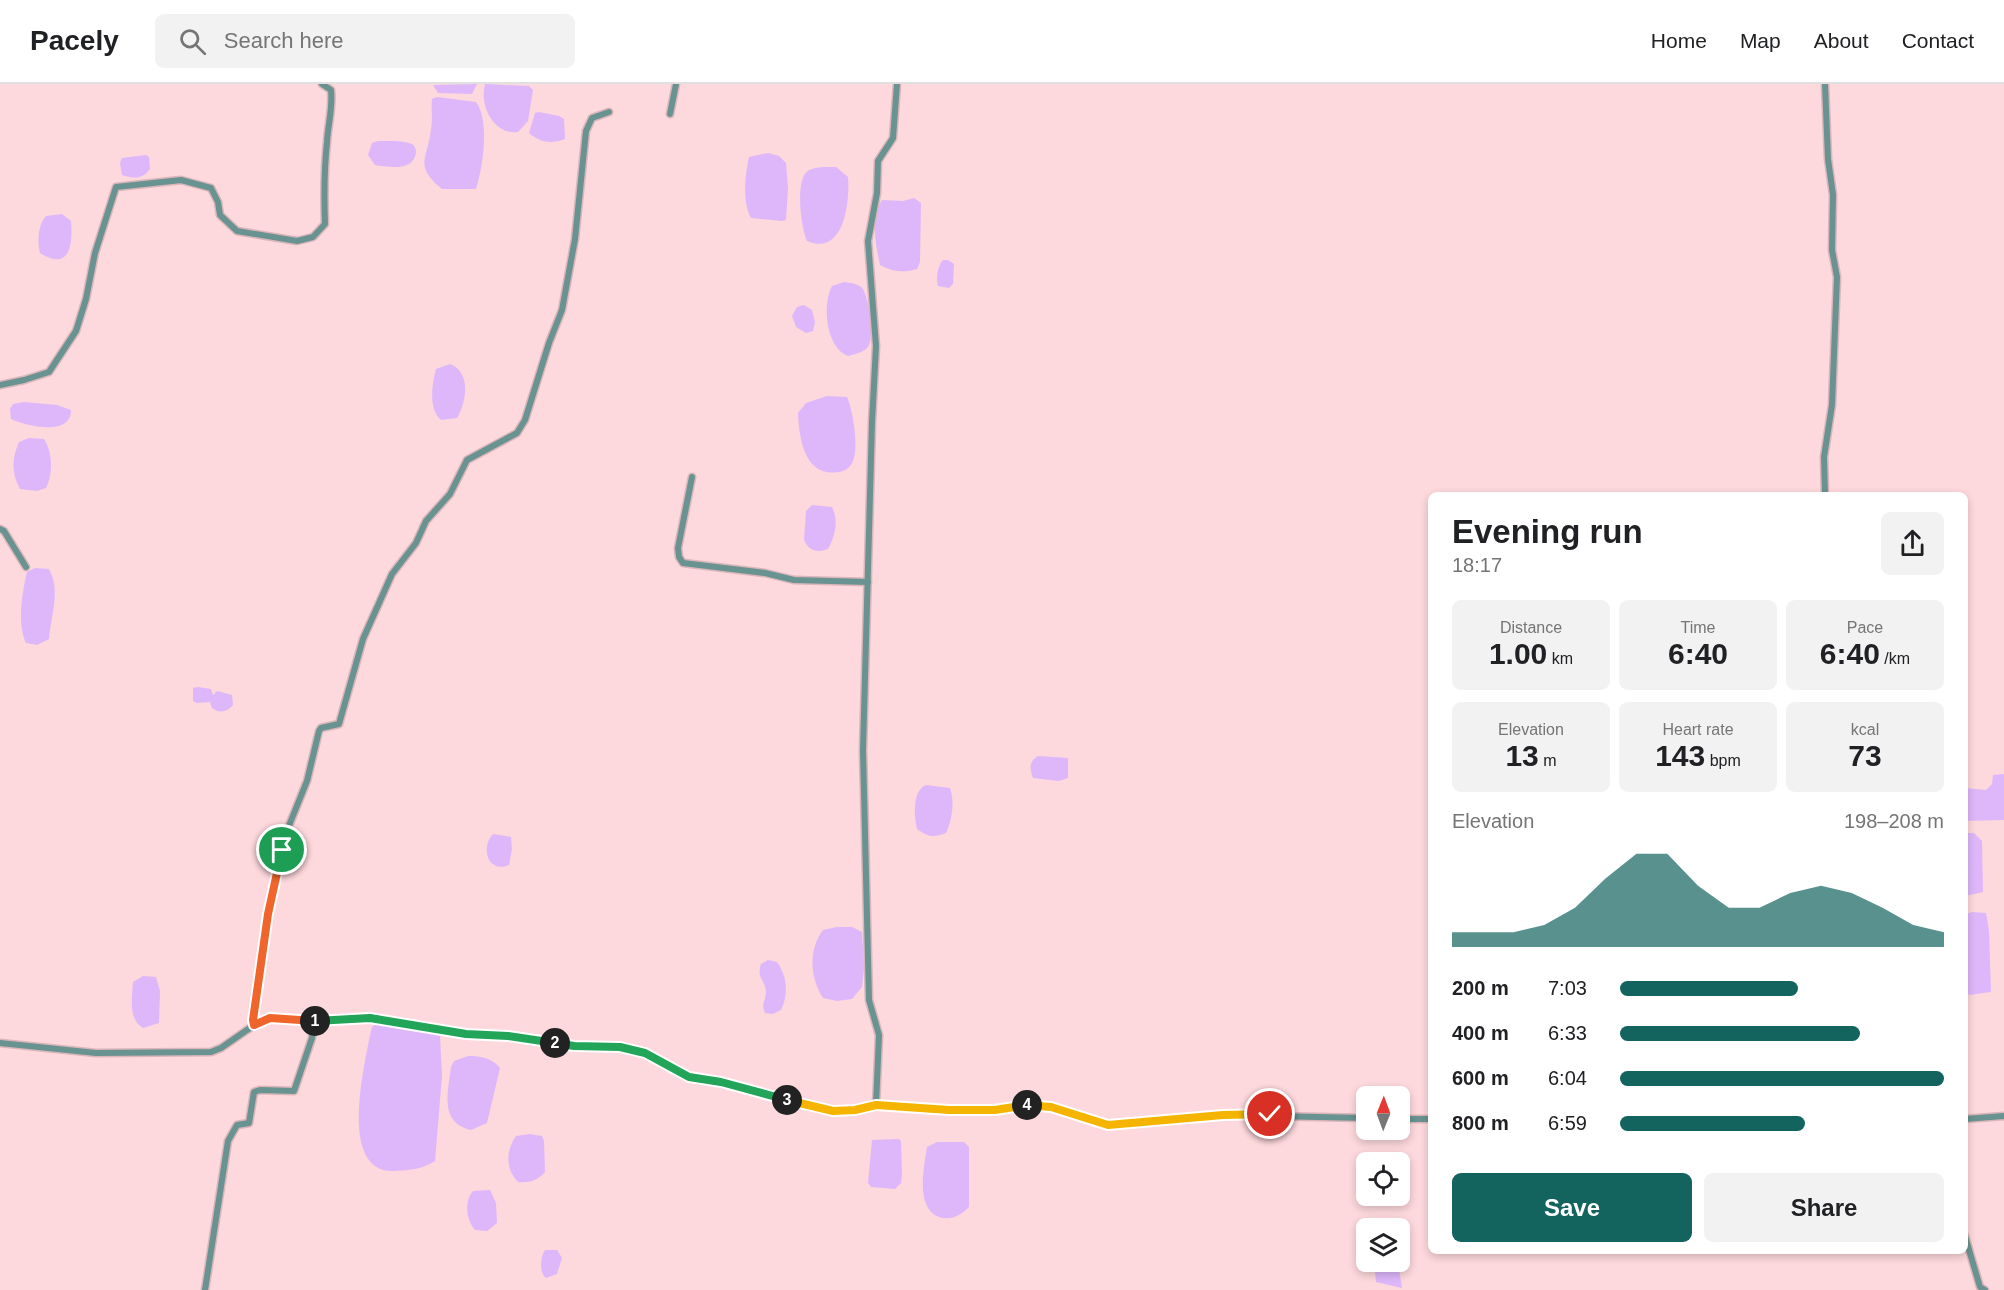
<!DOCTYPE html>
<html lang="en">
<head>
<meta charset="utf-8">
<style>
  :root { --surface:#fff; --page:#f2f2f2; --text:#202124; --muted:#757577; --line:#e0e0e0; --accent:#13635f }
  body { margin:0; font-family:Arial,sans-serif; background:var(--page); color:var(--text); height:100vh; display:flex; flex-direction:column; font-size:22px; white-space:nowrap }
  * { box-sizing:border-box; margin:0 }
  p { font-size:20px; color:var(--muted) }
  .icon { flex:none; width:33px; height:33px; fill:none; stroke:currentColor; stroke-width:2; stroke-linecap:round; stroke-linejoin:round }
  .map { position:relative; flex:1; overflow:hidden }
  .side { position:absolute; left:1428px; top:408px; width:540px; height:762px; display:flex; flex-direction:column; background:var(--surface); border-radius:9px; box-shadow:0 3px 9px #0003 }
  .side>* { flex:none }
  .needle { width:39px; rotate:1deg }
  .tools { position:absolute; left:1356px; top:1002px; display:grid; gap:12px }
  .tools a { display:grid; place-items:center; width:54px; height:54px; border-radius:9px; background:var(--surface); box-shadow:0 3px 9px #0003; font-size:30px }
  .pin { position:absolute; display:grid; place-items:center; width:51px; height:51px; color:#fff; margin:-26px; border:3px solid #fff; border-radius:50%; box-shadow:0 2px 6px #0007 }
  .km { position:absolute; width:30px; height:30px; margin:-15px; border-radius:50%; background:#222; color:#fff; font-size:16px; line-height:30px; text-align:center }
  .round { display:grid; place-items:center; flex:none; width:63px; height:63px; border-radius:9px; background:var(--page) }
  .head { display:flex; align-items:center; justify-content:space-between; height:102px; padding:0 24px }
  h1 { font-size:33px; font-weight:800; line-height:45px }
  .figures { display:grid; grid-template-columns:repeat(3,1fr); gap:9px; height:102px; padding:6px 24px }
  .figures div { display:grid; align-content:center; border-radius:9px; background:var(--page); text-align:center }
  .figures b { font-size:30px; font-weight:800 }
  .figures small { font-size:16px; font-weight:400 }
  .figures p { font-size:16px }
  .chart { height:168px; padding:12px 24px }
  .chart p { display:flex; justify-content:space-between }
  .chart svg { width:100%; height:108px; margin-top:6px; fill:var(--accent); opacity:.7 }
  .action { display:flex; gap:12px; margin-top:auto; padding:12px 24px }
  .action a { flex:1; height:69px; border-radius:9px; background:var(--accent); color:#fff; font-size:24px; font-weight:800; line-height:69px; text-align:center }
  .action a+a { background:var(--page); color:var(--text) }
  ul { padding:0 24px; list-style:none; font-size:20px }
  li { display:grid; grid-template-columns:96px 72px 1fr; align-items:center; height:45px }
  li i { height:15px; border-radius:8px; background:var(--accent) }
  header { display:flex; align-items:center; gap:36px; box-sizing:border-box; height:84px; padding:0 30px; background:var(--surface); border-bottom:2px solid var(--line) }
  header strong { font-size:28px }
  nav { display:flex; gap:33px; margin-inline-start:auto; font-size:21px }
  .search { width:420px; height:54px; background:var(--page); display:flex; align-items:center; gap:15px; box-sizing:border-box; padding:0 21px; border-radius:9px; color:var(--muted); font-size:22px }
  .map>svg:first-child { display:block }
</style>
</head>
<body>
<header>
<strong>Pacely</strong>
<div class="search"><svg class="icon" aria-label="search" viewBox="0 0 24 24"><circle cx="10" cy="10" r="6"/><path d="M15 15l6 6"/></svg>Search here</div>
<nav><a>Home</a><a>Map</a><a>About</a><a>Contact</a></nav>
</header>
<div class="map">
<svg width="2004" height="1206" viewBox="0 0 2004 1206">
  <rect width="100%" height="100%" fill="#fdd8dc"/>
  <g fill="#deb7fb">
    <path d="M 477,0 L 472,10 L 438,9 L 433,1 Z"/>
    <path d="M 485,0 L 529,2 L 533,6 L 528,37 L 518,48 C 494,51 479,22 485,0 Z"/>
    <path d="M 437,13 L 476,18 C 490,37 483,83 476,105 L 442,105 C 413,81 428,75 431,45 C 433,35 431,25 432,15 Z"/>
    <path d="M 539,28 L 559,32 L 564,35 L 565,55 C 551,60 541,59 529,49 L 535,29 Z"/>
    <path d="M 378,57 C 387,57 403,56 412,60 C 415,62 416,65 416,68 C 414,88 388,83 375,81 L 368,71 L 372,59 Z"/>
    <path d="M 768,69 L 779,72 L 786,79 L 788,104 L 786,136 L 782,137 L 751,134 C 742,118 745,91 749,73 Z"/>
    <path d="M 146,71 L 149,73 L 150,85 C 143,95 133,95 122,91 L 120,79 L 122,74 Z"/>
    <path d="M 823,83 L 836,83 L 848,93 C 850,118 844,173 807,157 C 801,143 796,103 805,90 C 809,84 816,84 823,83 Z"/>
    <path d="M 914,114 L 921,119 L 920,178 L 917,185 C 904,189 892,188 880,181 C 876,163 870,133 882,116 L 903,117 Z"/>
    <path d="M 62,130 L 71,137 C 73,160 70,188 40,169 C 37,157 38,141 46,132 Z"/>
    <path d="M 943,176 L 948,176 L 954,180 L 953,200 L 949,204 L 938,202 C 936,194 937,183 943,176 Z"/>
    <path d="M 844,198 C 850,199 857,199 862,204 C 869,212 874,252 869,261 C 866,268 855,270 848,272 C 826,264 822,221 832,202 Z"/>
    <path d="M 804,221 L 812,226 L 815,238 L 813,247 L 806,249 L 796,243 L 792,232 L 797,223 Z"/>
    <path d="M 450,280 C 471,288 467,317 457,334 L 441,336 C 428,325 432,300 436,285 Z"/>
    <path d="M 827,312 L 847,313 C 853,326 859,364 853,377 C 851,383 845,387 839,388 C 805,394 799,355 798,329 L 806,319 Z"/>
    <path d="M 24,318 L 57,321 L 71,326 C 71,353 26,342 11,335 L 10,325 L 13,320 Z"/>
    <path d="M 29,354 L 44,355 C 53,369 53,390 46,404 L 37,407 L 20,405 C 11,389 12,374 19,358 Z"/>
    <path d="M 812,421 L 832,423 C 839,437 835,452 828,465 C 817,469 809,467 804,456 L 806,427 Z"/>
    <path d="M 35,484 L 49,485 C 61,507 51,531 49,555 L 37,561 L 26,559 C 17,539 22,509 27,488 Z"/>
    <path d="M 198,603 L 211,605 L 213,611 L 217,607 L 232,611 L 233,621 C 227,628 220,630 212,624 L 210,618 L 197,619 L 193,617 L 193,604 Z"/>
    <path d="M 1038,672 L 1068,674 L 1068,694 L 1059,697 L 1033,694 C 1030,685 1028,678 1038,672 Z"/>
    <path d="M 2004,690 L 2004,736 L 1965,737 L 1965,704 L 1986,706 L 1992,700 L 1993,691 Z"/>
    <path d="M 926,701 L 950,704 C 955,718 952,736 946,749 C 933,754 928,753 917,745 C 914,732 912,707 926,701 Z"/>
    <path d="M 1965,749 L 1974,749 L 1982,757 L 1983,808 L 1965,812 Z"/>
    <path d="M 493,750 L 511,753 L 512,765 L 509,781 C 488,790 480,764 493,750 Z"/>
    <path d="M 1972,828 L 1986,829 L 1989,847 L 1991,908 L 1969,911 L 1965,904 L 1965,831 Z"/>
    <path d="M 837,843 L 852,843 L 862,848 L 864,883 L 862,903 L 852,915 L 837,917 L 823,914 C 810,894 808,866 823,846 Z"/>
    <path d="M 768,876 L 777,878 C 787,892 789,910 781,926 L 773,930 L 765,929 C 761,920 765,918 766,909 C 766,896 756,895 761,880 Z"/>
    <path d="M 143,892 L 156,893 L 160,907 L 159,939 L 143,944 C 128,935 132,914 133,898 Z"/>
    <path d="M 376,939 L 432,947 L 440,951 L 442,992 L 435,1077 C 423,1085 410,1086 395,1087 C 338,1090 364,984 370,951 L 372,943 Z"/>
    <path d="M 468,972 C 481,972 492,974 500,984 L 487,1039 L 471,1046 C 439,1039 448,1008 451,983 L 454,977 Z"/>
    <path d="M 530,1050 L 542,1052 L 544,1057 L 545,1088 C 537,1097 529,1099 518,1098 C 505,1085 506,1066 516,1052 Z"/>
    <path d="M 899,1055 L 901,1057 L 902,1091 L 901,1099 L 895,1105 L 871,1103 L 868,1099 L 872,1056 Z"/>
    <path d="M 937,1058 L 964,1058 L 969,1063 L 969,1123 C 961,1131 951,1137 939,1133 C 915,1124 924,1083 927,1063 Z"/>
    <path d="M 490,1106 L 496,1119 L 497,1139 L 487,1147 L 475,1146 C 466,1136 464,1117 473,1107 Z"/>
    <path d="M 545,1166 L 557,1166 L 562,1174 L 557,1190 L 546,1194 C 539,1189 540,1173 545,1166 Z"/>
    <path d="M 1374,1178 L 1398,1178 L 1402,1204 L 1376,1198 Z"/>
  </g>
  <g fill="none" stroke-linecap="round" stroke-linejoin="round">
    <g stroke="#dab6ba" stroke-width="9">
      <g id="street">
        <path d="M 1825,0 L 1828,75 L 1833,111 L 1832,166 L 1837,193 L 1832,321 L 1824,373 L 1825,411"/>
        <path d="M 670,30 L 676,0"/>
        <path d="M 0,301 L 24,296 L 49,288 L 76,247 L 86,215 L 95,169 L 116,103 L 181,96 L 211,104 L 218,118 L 220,131 L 237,147 L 297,157 L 313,153 L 325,140 C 324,112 324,86 327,58 C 328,40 333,24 331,6 L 322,0"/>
        <path d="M 692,393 L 678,464 L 679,473 L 683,479 L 765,489 L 794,496 L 868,498"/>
        <path d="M 0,445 L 4,447 L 26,483"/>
        <path d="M 254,941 L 253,924 L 268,830 L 282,766 L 286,749 L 307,697 L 319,647 L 321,644 L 339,640 L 363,555 L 392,490 L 416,459 L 426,437 L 450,410 L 467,376 L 517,349 L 525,336 L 549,259 L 562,226 L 575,155 L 586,47 L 592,34 L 609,28"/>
        <path d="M 0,959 L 96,969 L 211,968 L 221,964 L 260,937 L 270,934 L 314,937 L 370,934 L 466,950 L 508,952 L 574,962 L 620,963 L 645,969 L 689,993 L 747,1004 L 833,1027 L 855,1026 L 876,1021 L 949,1026 L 995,1026 L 1026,1020 L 1051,1023 L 1108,1041 L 1223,1031 L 1366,1034"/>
        <path d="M 876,1021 L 879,951 L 869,916 L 863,666 L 872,338 L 876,262 L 868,157 L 877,109 L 878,77 L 893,54 L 897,0"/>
        <path d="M 1400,1035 L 1431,1035"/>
        <path d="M 1965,1035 L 2004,1032"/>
        <path d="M 1965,1152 L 1980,1203 L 1985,1206"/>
        <path d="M 205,1206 L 228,1057 L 237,1041 L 249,1039 L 254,1008 L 260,1006 L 294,1007 L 312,954 L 314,937"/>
      </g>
    </g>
    <use href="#street" stroke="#699390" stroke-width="6"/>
  </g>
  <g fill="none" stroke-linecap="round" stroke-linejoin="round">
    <g stroke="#fff" stroke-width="12">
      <path id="split-1" d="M 282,766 L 268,830 L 253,936 L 254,941 L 270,934 L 315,937"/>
    </g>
    <g stroke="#fff" stroke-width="12">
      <path id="split-2" d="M 315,937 L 370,934 L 466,950 L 508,952 L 555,959"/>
    </g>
    <g stroke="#fff" stroke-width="12">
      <path id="split-3" d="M 555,959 L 574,962 L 620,963 L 645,969 L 689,993 L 721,998 L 787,1016"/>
    </g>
    <g stroke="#fff" stroke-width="12">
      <path id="split-4" d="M 787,1016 L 833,1027 L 855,1026 L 876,1021 L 949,1026 L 995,1026 L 1027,1021"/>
    </g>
    <g stroke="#fff" stroke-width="12">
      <path id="split-5" d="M 1027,1021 L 1051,1023 L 1108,1041 L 1223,1031 L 1270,1030"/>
    </g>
    <use href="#split-1" stroke="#f0652b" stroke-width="8"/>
    <use href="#split-2" stroke="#22a559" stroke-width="8"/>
    <use href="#split-3" stroke="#22a559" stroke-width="8"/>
    <use href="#split-4" stroke="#f5b400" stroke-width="8"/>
    <use href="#split-5" stroke="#f5b400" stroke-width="8"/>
  </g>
</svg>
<div class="tools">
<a><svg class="needle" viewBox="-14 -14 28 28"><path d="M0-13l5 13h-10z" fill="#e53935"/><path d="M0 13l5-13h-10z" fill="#757577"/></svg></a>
<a><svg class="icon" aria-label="locate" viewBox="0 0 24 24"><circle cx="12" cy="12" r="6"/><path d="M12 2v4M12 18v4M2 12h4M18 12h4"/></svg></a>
<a><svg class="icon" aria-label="layers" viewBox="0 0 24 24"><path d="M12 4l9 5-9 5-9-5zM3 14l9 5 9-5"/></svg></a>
</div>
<div class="pin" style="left:282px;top:766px;background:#1e9e55"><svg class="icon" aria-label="arrive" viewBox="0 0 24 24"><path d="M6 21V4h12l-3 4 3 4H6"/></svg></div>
<div class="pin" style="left:1270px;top:1030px;background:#d93025"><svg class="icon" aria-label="check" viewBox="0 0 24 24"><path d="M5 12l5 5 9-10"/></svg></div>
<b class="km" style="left:315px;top:937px">1</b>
<b class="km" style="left:555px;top:959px">2</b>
<b class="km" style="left:787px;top:1016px">3</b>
<b class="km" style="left:1027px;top:1021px">4</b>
<section class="side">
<div class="head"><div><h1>Evening run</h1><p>18:17</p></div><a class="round"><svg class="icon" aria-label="share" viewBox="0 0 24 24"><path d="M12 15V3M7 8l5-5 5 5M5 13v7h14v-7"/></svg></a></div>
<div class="figures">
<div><p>Distance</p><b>1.00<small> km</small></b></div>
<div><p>Time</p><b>6:40</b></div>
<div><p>Pace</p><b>6:40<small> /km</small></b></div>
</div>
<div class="figures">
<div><p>Elevation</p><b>13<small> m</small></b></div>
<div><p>Heart rate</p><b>143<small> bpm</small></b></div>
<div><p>kcal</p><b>73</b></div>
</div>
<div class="chart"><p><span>Elevation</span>198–208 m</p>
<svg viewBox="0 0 160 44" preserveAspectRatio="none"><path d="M0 44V38L10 38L20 38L30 35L40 28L50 16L60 6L70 6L80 19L90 28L100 28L110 22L120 19L130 22L140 28L150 35L160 38V44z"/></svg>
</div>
<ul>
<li><b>200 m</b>7:03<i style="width:55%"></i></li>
<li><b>400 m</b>6:33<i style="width:74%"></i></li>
<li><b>600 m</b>6:04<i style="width:100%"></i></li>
<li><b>800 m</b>6:59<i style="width:57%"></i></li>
</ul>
<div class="action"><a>Save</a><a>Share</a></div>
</section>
</div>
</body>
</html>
